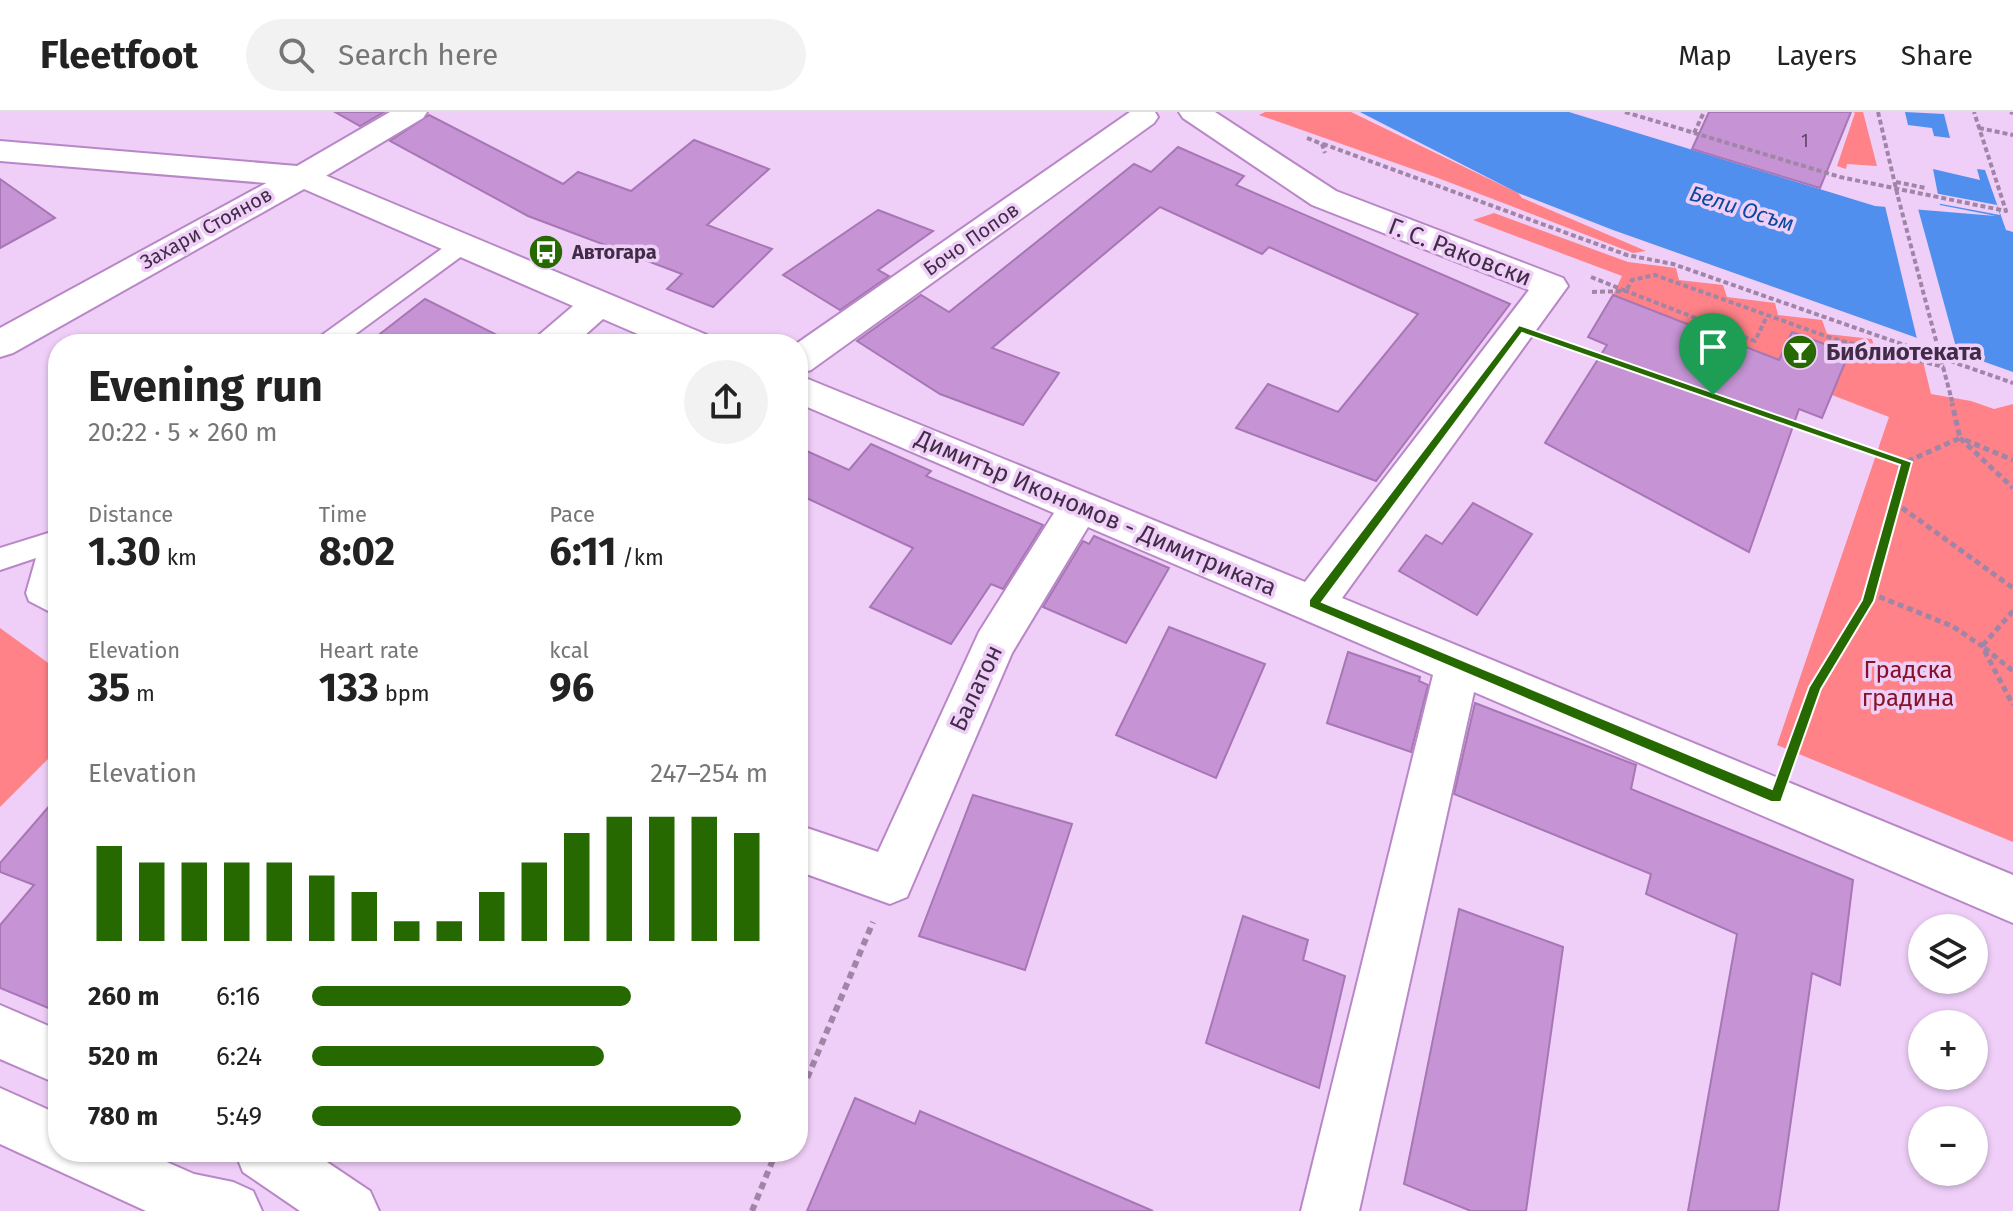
<!DOCTYPE html>
<html lang="en">
<head>
<meta charset="utf-8">
<style>
  :root { --surface:#fff; --page:#f2f2f2; --text:#222; --muted:#767676; --line:#e0e0e0; --accent:#256900 }
  body { margin:0; font-family:"Fira Sans",sans-serif; background:var(--page); color:var(--text); height:100vh; display:flex; flex-direction:column; font-size:30px; white-space:nowrap }
  * { box-sizing:border-box; margin:0 }
  p { font-size:26px; color:var(--muted) }
  .icon { flex:none; width:44px; height:44px; fill:none; stroke:currentColor; stroke-width:2; stroke-linecap:round; stroke-linejoin:round }
  .map { position:relative; flex:1; overflow:hidden }
  .side { position:absolute; left:48px; top:222px; width:760px; height:828px; display:flex; flex-direction:column; background:var(--surface); border-radius:32px; box-shadow:0 2px 6px #0004 }
  .side>* { flex:none }
  .buttons { position:absolute; left:1908px; top:802px; display:grid; gap:16px }
  .buttons a { display:grid; place-items:center; width:80px; height:80px; border-radius:50%; background:var(--surface); box-shadow:0 2px 6px #0004; font-size:40px }
  .pin { position:absolute; display:grid; place-items:center; width:68px; height:68px; color:#fff; margin:-82px -34px; border-radius:50% 50% 50% 0; rotate:-45deg; box-shadow:0 0 8px #0007 }
  .pin .icon { rotate:45deg }
  .round { display:grid; place-items:center; flex:none; width:84px; height:84px; border-radius:42px; background:var(--page) }
  .overview { display:flex; align-items:center; justify-content:space-between; height:136px; padding:0 40px }
  h1 { font-size:44px; font-weight:700; line-height:60px }
  .figures { display:grid; grid-template-columns:repeat(3,1fr); gap:12px; height:136px; padding:8px 40px }
  .figures div { display:grid; align-content:center }
  .figures b { font-size:40px; font-weight:700 }
  .figures small { font-size:22px; font-weight:400 }
  .figures p { font-size:22px }
  .chart { height:224px; padding:16px 40px }
  .chart p { display:flex; justify-content:space-between }
  .chart svg { width:100%; height:144px; margin-top:8px; stroke:var(--accent); stroke-width:6 }
  ul { padding:0 40px; list-style:none; font-size:26px }
  li { display:grid; grid-template-columns:128px 96px 1fr; align-items:center; height:60px }
  li i { height:20px; border-radius:10px; background:var(--accent) }
  header { display:flex; align-items:center; gap:48px; box-sizing:border-box; height:112px; padding:0 40px; background:var(--surface); border-bottom:2px solid var(--line) }
  header strong { font-size:38px }
  nav { display:flex; gap:44px; margin-inline-start:auto; font-size:28px }
  .search { width:560px; height:72px; background:var(--page); display:flex; align-items:center; gap:20px; box-sizing:border-box; padding:0 28px; border-radius:44px; color:var(--muted); font-size:30px }
  .map>svg:first-child { display:block }
</style>
</head>
<body>
<header>
<strong>Fleetfoot</strong>
<div class="search"><svg class="icon" aria-label="search" viewBox="0 0 24 24"><circle cx="10" cy="10" r="6"/><path d="M15 15l6 6"/></svg>Search here</div>
<nav><a>Map</a><a>Layers</a><a>Share</a></nav>
</header>
<div class="map">
<svg width="2013" height="1099" viewBox="0 0 2013 1099">
  <rect width="100%" height="100%" fill="#efcff8"/>
  <g fill="#fe8287">
    <path d="M 1265,0 L 1351,0 L 1518,81 L 1522,86 L 1646,139 L 1633,141 L 1438,66 L 1259,3 Z"/>
    <path d="M 1853,0 L 1863,0 L 1877,54 L 1847,52 L 1846,57 L 1837,54 L 1855,1 Z"/>
    <path d="M 1494,101 L 1628,150 L 1676,156 L 1679,168 L 1723,173 L 1727,185 L 1775,191 L 1778,203 L 1822,208 L 1827,222 L 1872,227 L 1875,238 L 1922,245 L 1931,282 L 1971,289 L 1994,297 L 2013,292 L 2013,730 L 1777,633 L 1889,305 L 1832,283 L 1849,241 L 1792,220 L 1779,248 L 1613,183 L 1622,164 L 1473,108 Z"/>
    <path d="M 0,516 L 58,558 L 58,637 L 0,695 Z"/>
  </g>
  <g fill="#508fee">
    <path d="M 1360,0 L 1569,0 L 1875,94 L 1996,104 L 1940,93 L 1933,57 L 1980,68 L 1977,57 L 1985,58 L 2006,118 L 2013,120 L 2013,260 L 1613,118 L 1518,81 Z"/>
    <path d="M 1905,0 L 1944,2 L 1950,26 L 1934,24 L 1932,16 L 1908,13 Z"/>
  </g>
  <g fill="#efcff8">
    <path d="M 1934,81 L 1997,93 L 2000,103 L 1936,91 Z"/>
    <path d="M 1884,90 L 1917,93 L 1959,246 L 1918,231 Z"/>
  </g>
  <g fill="#c694d5" stroke="#a776b5" stroke-width="2">
    <path d="M 335,0 L 384,0 L 360,14 Z"/>
    <path d="M 1709,0 L 1851,0 L 1820,76 L 1692,37 Z"/>
    <path d="M 429,3 L 563,72 L 578,60 L 631,79 L 694,28 L 769,57 L 707,113 L 772,137 L 713,195 L 667,177 L 682,162 L 528,104 L 390,29 Z"/>
    <path d="M 1178,35 L 1244,64 L 1236,73 L 1510,192 L 1376,369 L 1236,316 L 1268,272 L 1338,300 L 1418,202 L 1269,135 L 1262,142 L 1160,95 L 992,236 L 1059,261 L 1023,313 L 940,282 L 857,229 L 921,183 L 949,200 L 1134,52 L 1151,60 Z"/>
    <path d="M 0,67 L 55,106 L 0,136 Z"/>
    <path d="M 878,98 L 933,119 L 878,158 L 889,164 L 840,198 L 783,163 Z"/>
    <path d="M 1613,183 L 1779,248 L 1792,220 L 1849,241 L 1822,306 L 1799,297 L 1749,440 L 1545,331 L 1607,233 L 1588,225 Z"/>
    <path d="M 425,187 L 515,232 L 367,232 Z"/>
    <path d="M 871,332 L 931,359 L 926,364 L 1043,413 L 1003,477 L 991,472 L 951,532 L 870,495 L 913,436 L 798,382 L 798,335 L 849,358 Z"/>
    <path d="M 1473,391 L 1532,422 L 1477,503 L 1399,459 L 1426,423 L 1442,432 Z"/>
    <path d="M 1094,424 L 1169,456 L 1126,531 L 1043,495 L 1083,429 L 1089,432 Z"/>
    <path d="M 1169,515 L 1265,552 L 1216,666 L 1116,623 Z"/>
    <path d="M 1348,540 L 1420,565 L 1419,569 L 1428,573 L 1411,640 L 1327,611 Z"/>
    <path d="M 1475,591 L 1636,653 L 1631,677 L 1853,768 L 1840,873 L 1812,861 L 1778,1099 L 1688,1099 L 1737,822 L 1646,782 L 1651,762 L 1454,682 Z"/>
    <path d="M 973,683 L 1072,712 L 1025,858 L 919,824 Z"/>
    <path d="M 58,684 L 58,900 L 0,876 L 0,813 L 34,773 L 0,760 L 0,751 Z"/>
    <path d="M 1459,797 L 1563,835 L 1526,1099 L 1471,1099 L 1404,1072 Z"/>
    <path d="M 1243,804 L 1308,828 L 1303,848 L 1345,864 L 1319,976 L 1206,931 Z"/>
    <path d="M 855,986 L 915,1012 L 920,999 L 1153,1099 L 807,1099 Z"/>
  </g>
  <g fill="none" stroke-linecap="round" stroke-linejoin="round">
    <g stroke="#b987c7" stroke-width="4">
      <g id="lane">
        <path d="M 462,126 L 470,128 L 473,133 L 470,138 L 342,232 L 314,232 L 318,226 L 454,128 Z"/>
        <path d="M 58,418 L 58,461 L 54,476 L 58,479 L 58,504 L 29,489 L 26,481 L 36,446 L 0,458 L 0,436 Z"/>
      </g>
    </g>
    <g stroke="#b987c7" stroke-width="4">
      <g id="street">
        <path d="M 1130,0 L 1155,0 L 1158,5 L 1154,11 L 811,258 L 798,262 L 796,232 Z"/>
        <path d="M 1179,0 L 1215,0 L 1336,79 L 1563,166 L 1568,174 L 1342,486 L 2013,763 L 2013,811 L 1474,580 L 1359,1099 L 1301,1099 L 1433,563 L 1088,415 L 1012,541 L 907,785 L 890,792 L 798,759 L 798,713 L 878,740 L 979,520 L 1054,401 L 798,291 L 798,263 L 1305,470 L 1529,178 L 1312,93 L 1183,6 Z"/>
        <path d="M 303,54 L 707,223 L 712,232 L 661,232 L 603,207 L 575,232 L 534,232 L 539,223 L 573,194 L 304,77 L 13,241 L 0,245 L 0,216 L 292,57 Z"/>
      </g>
    </g>
    <g stroke="#b987c7" stroke-width="4">
      <g id="secondary">
        <path d="M 390,0 L 427,0 L 423,6 L 314,71 L 303,74 L 0,49 L 0,29 L 297,54 Z"/>
        <path d="M 0,893 L 58,918 L 58,972 L 0,947 Z"/>
        <path d="M 0,976 L 58,1002 L 58,1040 L 144,1040 L 194,1062 L 233,1070 L 253,1079 L 262,1099 L 146,1099 L 0,1032 Z"/>
        <path d="M 235,1040 L 312,1040 L 370,1079 L 379,1099 L 300,1099 L 243,1060 Z"/>
      </g>
    </g>
    <g stroke="#a085a7" stroke-width="4" stroke-dasharray="5 3" stroke-linecap="butt">
      <path d="M 1625,0 L 1840,65 L 2006,99 L 1974,0"/>
      <path d="M 1878,0 L 1898,85"/>
      <path d="M 2010,0 L 2013,1"/>
      <path d="M 1979,16 L 2013,23"/>
      <path d="M 1694,21 L 1704,0"/>
      <path d="M 1307,26 L 1322,32 L 1325,41"/>
      <path d="M 1323,32 L 1627,143 L 1673,152 L 2013,271"/>
      <path d="M 1896,70 L 1926,76"/>
      <path d="M 1591,165 L 1626,179 L 1632,168 L 1655,163 L 1834,227 L 1944,255"/>
      <path d="M 1592,180 L 1626,179 L 1755,229 L 1767,204"/>
      <path d="M 1558,230 L 1741,293"/>
      <path d="M 1951,285 L 1953,293"/>
    </g>
    <g stroke="#a085a7" stroke-width="5" stroke-dasharray="6 4" stroke-linecap="butt">
      <path d="M 1735,291 L 1906,350"/>
      <path d="M 1960,326 L 2013,376"/>
      <path d="M 1965,328 L 2013,348"/>
      <path d="M 1894,390 L 2013,476"/>
      <path d="M 1870,481 L 1952,514 L 1982,534 L 2013,593"/>
      <path d="M 2013,499 L 1982,534 L 2013,559"/>
      <path d="M 1791,644 L 1815,575 L 1868,489 L 1906,350 L 1960,326 L 1952,291"/>
    </g>
    <g stroke="#a085a7" stroke-width="6" stroke-dasharray="7 5" stroke-linecap="butt">
      <path d="M 798,988 L 873,810"/>
      <path d="M 752,1099 L 776,1040"/>
    </g>
    <use href="#lane" fill="#fff" fill-rule="evenodd"/>
    <use href="#street" fill="#fff" fill-rule="evenodd"/>
    <use href="#secondary" fill="#fff" fill-rule="evenodd"/>
    <path stroke="#a085a7" stroke-width="4" stroke-dasharray="5 3" stroke-linecap="butt" d="M 1898,85 L 1951,285"/>
  </g>
  <path fill="#256900" stroke="#fff" stroke-width="2" fill-rule="evenodd" d="M 1519,213 L 1912,350 L 1874,489 L 1821,577 L 1781,690 L 1771,690 L 1309,495 L 1309,488 ZM 1522,221 L 1900,353 L 1862,488 L 1809,575 L 1772,677 L 1322,490 Z"/>
  <defs>
    <g id="bus-disc" transform="scale(1.8)"><circle r="9.5" fill="#256900" stroke="#efcff8"/><path d="M-5-6H5V4H4V6H2V4H-2V6H-4V4H-5ZM-3.5-4V0h7V-4ZM-3.5 1.2v1.5H-2V1.2ZM2 1.2v1.5H3.5V1.2Z" fill="#fff"/></g>
    <g id="bar-disc" transform="scale(1.8)"><circle r="9.5" fill="#256900" stroke="#efcff8"/><path d="M-6-5H6L.8 .8V4.5H3.5V6h-7V4.5H-.8V.8Z" fill="#fff"/></g>
  </defs>
  <g fill-rule="evenodd">
    <use href="#bus-disc" x="546" y="140"/>
    <use href="#bar-disc" x="1800" y="240"/>
  </g>
  <g text-anchor="middle" stroke-width="7" stroke-linejoin="round" paint-order="stroke">
    <g font-size="18" fill="#62466a">
      <text x="1805" y="35">1</text>
    </g>
    <g font-size="20" fill="#412c47" stroke="#efcff8">
      <text transform="translate(206 116) rotate(-29)" y="7">Захари Стоянов</text>
      <text transform="translate(971 127) rotate(-35)" y="7">Бочо Попов</text>
    </g>
    <g font-size="20" font-weight="bold" fill="#412c47" stroke="#efcff8" text-anchor="start">
      <text x="572" y="147">Автогара</text>
    </g>
    <g font-size="22" font-style="italic" fill="#0c499d" stroke="#efcff8">
      <text transform="translate(1742 96) rotate(17)" y="8">Бели Осъм</text>
    </g>
    <g font-size="24" fill="#412c47" stroke="#efcff8">
      <text transform="translate(1460 140) rotate(21)" y="8">Г. С. Раковски</text>
      <text transform="translate(1096 401) rotate(23)" y="8">Димитър Икономов - Димитриката</text>
      <text transform="translate(976 576) rotate(-65)" y="8">Балатон</text>
    </g>
    <g font-size="24" font-weight="bold" fill="#412c47" stroke="#efcff8" text-anchor="start">
      <text x="1826" y="248">Библиотеката</text>
    </g>
    <g font-size="24" fill="#871127" stroke="#efcff8">
      <text x="1908" y="566">Градска<tspan x="1908" dy="28">градина</tspan></text>
    </g>
  </g>
</svg>
<div class="buttons">
<a><svg class="icon" aria-label="layers" viewBox="0 0 24 24"><path d="M12 4l9 5-9 5-9-5zM3 14l9 5 9-5"/></svg></a>
<a>+</a>
<a>−</a>
</div>
<div class="pin" style="left:1713px;top:283px;background:#1e9e55"><svg class="icon" aria-label="arrive" viewBox="0 0 24 24"><path d="M6 21V4h12l-3 4 3 4H6"/></svg></div>
<section class="side">
<div class="overview"><div><h1>Evening run</h1><p>20:22 · 5 × 260 m</p></div><a class="round"><svg class="icon" aria-label="share" viewBox="0 0 24 24"><path d="M12 15V3M7 8l5-5 5 5M5 13v7h14v-7"/></svg></a></div>
<div class="figures">
<div><p>Distance</p><b>1.30<small> km</small></b></div>
<div><p>Time</p><b>8:02</b></div>
<div><p>Pace</p><b>6:11<small> /km</small></b></div>
</div>
<div class="figures">
<div><p>Elevation</p><b>35<small> m</small></b></div>
<div><p>Heart rate</p><b>133<small> bpm</small></b></div>
<div><p>kcal</p><b>96</b></div>
</div>
<div class="chart"><p><span>Elevation</span>247–254 m</p>
<svg viewBox="0 0 160 44" preserveAspectRatio="none"><path d="M5 44V15M15 44V20M25 44V20M35 44V20M45 44V20M55 44V24M65 44V29M75 44V38M85 44V38M95 44V29M105 44V20M115 44V11M125 44V6M135 44V6M145 44V6M155 44V11"/></svg>
</div>
<ul>
<li><b>260 m</b>6:16<i style="width:70%"></i></li>
<li><b>520 m</b>6:24<i style="width:64%"></i></li>
<li><b>780 m</b>5:49<i style="width:94%"></i></li>
</ul>
</section>
</div>
</body>
</html>
